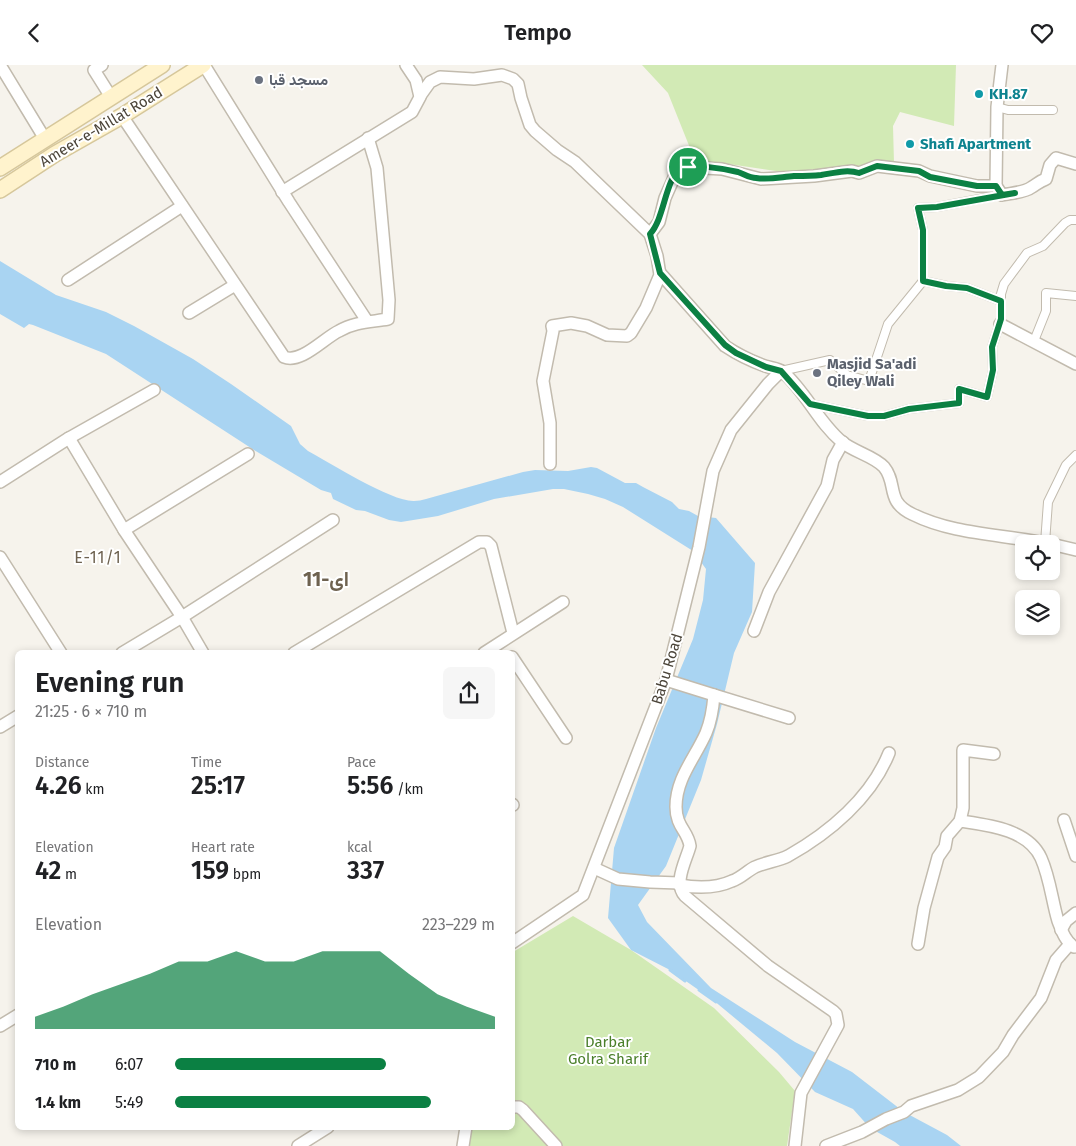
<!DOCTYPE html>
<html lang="en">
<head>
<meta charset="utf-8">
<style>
  :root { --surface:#fff; --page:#f6f6f6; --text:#202124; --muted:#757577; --accent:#0b8043 }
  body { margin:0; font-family:"Fira Sans",Vazirmatn,sans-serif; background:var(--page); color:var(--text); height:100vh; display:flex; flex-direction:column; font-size:19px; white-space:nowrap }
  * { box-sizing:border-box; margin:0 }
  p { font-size:16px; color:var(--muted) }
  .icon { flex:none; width:28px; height:28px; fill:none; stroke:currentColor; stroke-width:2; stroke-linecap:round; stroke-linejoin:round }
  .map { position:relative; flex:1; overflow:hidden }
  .side { position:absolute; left:15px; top:585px; width:500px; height:480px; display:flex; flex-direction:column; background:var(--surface); border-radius:8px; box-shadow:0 2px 8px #0003 }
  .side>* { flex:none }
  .controls { position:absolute; left:1015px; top:470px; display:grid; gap:10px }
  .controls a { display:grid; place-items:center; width:45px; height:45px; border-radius:8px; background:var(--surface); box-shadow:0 2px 8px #0003; font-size:25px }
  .pin { position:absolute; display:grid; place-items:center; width:42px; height:42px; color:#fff; margin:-21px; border:2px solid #fff; border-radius:50%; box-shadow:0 1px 5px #0007 }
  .round { display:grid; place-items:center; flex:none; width:52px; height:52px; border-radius:8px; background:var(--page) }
  .overview { display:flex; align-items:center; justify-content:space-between; height:85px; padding:0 20px }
  h1 { font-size:28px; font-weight:600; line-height:38px }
  .metrics { display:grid; grid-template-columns:repeat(3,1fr); gap:8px; height:85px; padding:5px 20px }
  .metrics div { display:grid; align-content:center }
  .metrics b { font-size:25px; font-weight:600 }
  .metrics small { font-size:14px; font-weight:400 }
  .metrics p { font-size:14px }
  .chart { height:140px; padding:10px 20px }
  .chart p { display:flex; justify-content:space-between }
  .chart svg { width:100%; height:90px; margin-top:5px; fill:var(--accent); opacity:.7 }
  ul { padding:0 20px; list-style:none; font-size:16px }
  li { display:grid; grid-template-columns:80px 60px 1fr; align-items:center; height:38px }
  li i { height:12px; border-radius:6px; background:var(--accent) }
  header { display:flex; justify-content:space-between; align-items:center; height:65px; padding:0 20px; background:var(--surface); font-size:22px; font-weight:600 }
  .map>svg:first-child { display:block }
</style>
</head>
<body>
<header><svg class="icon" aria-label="back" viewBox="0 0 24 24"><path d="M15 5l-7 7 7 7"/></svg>Tempo<svg class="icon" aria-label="heart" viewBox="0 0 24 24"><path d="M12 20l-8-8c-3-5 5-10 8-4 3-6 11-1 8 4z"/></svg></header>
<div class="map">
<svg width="1076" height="1081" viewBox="0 0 1076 1081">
  <rect width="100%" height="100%" fill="#f6f3ec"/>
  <g fill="#d2eab5">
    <path d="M 642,0 L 956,0 L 954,61 L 900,47 L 893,61 L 894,98 L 783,107 L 722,98 L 696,98 L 668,28 Z"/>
    <path d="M 573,851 L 631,885 L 714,943 L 779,1007 L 795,1026 L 787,1081 L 466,1081 L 471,1063 L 512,1062 L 513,887 Z"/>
  </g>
  <path fill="#a9d4f2" d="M 0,196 L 56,230 L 106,247 L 134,261 L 193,294 L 231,319 L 291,361 L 300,379 L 308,386 C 330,398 392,437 414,436 C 418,436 422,435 426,434 L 523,407 L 535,405 L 568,406 L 591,402 L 597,403 L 625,418 L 636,418 L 643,422 L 672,437 L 679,444 L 689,446 L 698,451 L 716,453 L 755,498 L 752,547 L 734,588 L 717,659 L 701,715 L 666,801 L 638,840 L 647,857 L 711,923 L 795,977 L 852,1007 L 904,1047 L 947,1070 L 961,1081 L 900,1081 L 895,1077 L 870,1063 L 853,1044 L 815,1027 L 777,988 L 713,935 L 670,905 L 631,885 L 608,853 L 614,783 L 656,663 L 693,574 L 703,535 L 706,504 L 693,486 L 623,442 L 605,434 L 588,429 L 564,424 L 553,424 L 494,434 L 438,451 L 401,457 L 389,455 L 365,446 L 356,445 L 333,434 L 331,428 L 321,425 L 254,385 L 106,289 L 33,260 L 29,259 L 24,263 L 0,249 Z"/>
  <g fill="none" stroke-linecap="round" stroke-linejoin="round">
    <g stroke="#a9d4f2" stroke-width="3">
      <path d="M 670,905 L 685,916"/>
      <path d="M 699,925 L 716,937"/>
    </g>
    <g stroke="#c2bbae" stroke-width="10">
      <g id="pedestrian">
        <path d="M 997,42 L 1008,45 L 1053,45"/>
        <path d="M 923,216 L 947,221 L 967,223 L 1001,236"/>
        <path d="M 1034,276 L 1046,246 L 1046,228 L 1076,231"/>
        <path d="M 781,306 L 830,295 L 847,310 L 869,316 L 888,259 L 923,216 L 923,165 L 918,143 L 937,142 L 1006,129"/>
        <path d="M 810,339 L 868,351 L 884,351 L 909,344 L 959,338 L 959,324 L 987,332 L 993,305 L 992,282 L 1001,254 L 1001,229 L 1004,219 L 1027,188 L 1043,181 L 1065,158 L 1070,155 L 1076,155"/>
        <path d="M 1045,478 L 1048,437 L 1066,400 L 1076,390"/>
      </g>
    </g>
    <g stroke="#c2bbae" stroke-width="14">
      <g id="minor">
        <path d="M 0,0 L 45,74"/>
        <path d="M 102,0 L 94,5 L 111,32"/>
        <path d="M 204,0 L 289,137 L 367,256"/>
        <path d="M 420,31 L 430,17 L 440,12 L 474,14 L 502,10 L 513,14 L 518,19 L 521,33 L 530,60 L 535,66 L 557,85 L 575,97 L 650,169 L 657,191 L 660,210 L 646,243 L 631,268 L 627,271 L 607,270 L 587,261 L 571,258 L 552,261 L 553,266 L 543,316 L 550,358 L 550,399"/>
        <path d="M 122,51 L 284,292 C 301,299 324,273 339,266 C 354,257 371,257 388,254 L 389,235 L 377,103 L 368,73"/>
        <path d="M 996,121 L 997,42 L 1002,0"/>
        <path d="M 282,127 L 412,47 L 420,32 L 416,15 L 406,0"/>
        <path d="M 650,169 L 659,157 L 665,133 L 676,108 L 683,103 L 688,102 L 722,104 L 761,114 L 814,111 L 852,106 L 859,108 L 877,101 L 919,106 L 930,111 L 977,121 L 996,121 L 1002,130 C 1011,128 1024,128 1032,122 C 1037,119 1040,116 1046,114 L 1050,100 L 1056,93 L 1076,99"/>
        <path d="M 660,208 L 725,281 C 737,289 751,296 765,301 C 771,303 778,303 783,307 C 806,327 818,357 842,377 C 854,387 874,391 884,402 C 898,419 885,436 912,449 C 954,470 1003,469 1049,479"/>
        <path d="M 68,215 L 182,141"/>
        <path d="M 189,248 L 235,220"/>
        <path d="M 1000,259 L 1076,299"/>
        <path d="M 69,373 L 124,465 L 182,552 L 203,588"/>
        <path d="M 0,417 L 69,373 L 154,325"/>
        <path d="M 124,465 L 248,389"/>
        <path d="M 1051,479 L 1076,485"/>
        <path d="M 0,492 L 61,588"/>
        <path d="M 754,566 L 769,527 L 827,421 L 833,395 L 843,377"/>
        <path d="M 122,588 L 182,552 L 333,455"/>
        <path d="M 294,588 L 479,477 L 487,477 L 491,481 L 513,568"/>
        <path d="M 484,588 L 563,537"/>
        <path d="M 512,592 L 566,673"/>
        <path d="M 666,615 L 714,630 C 713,643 711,656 706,668 C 695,693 676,713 676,742 C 676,762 688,766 690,781 C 686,796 673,818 685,831 L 768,901 L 833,946 L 836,949 L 838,960 L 801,1028 L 795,1081"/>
        <path d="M 714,630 L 789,653"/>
        <path d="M 0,662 L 18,651"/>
        <path d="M 512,739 L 513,740"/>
        <path d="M 1064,755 L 1076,791"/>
        <path d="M 960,756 L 963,743 L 963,685 L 994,689"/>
        <path d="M 594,803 L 618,814 L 650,817 L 679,818"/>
        <path d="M 679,820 C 696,823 717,823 732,816 C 741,813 747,806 755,802 C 766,797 778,796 788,791 C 829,768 871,733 889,688"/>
        <path d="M 1061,865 L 1066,856 L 1076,848"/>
        <path d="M 512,878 L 583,830 L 666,615 L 699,482 L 713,406 L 731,365 L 768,319 L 781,306"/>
        <path d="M 918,879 L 924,843 L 938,792 L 945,782 L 947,771 L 960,756 C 987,760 1028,764 1041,793 C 1050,813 1052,836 1058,856 C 1062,866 1065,876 1074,882"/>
        <path d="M 0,961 L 18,950"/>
        <path d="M 512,1042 L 519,1042 L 523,1045 L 556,1081"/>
        <path d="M 298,1081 L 328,1062"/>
        <path d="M 463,1081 L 466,1062"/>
        <path d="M 826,1081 L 862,1067 L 886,1054 L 904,1047 L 911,1041 L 958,1025 L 979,1012 L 1003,987 L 1013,970 L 1041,933 L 1056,895 L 1070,879"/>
      </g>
    </g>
    <g stroke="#d6c79b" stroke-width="18">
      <g id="secondary">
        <path d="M 0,103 L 162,0"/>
        <path d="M 0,125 L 55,89 L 122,51 L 203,0"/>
      </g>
    </g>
    <use href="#pedestrian" stroke="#fff" stroke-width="8"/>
    <use href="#minor" stroke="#fff" stroke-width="11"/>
    <use href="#secondary" stroke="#fff3cd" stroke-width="15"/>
  </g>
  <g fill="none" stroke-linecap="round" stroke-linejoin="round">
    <g stroke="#fff" stroke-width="10">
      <path id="route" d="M 877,101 L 919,106 L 930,112 L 977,121 L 996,121 L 1002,130 L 1015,128 L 937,142 L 918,143 L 923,165 L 923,216 L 946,221 L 967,223 L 1001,236 L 1001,254 L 992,282 L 993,305 L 987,332 L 959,324 L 959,338 L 909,344 L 884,351 L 868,351 L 810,339 L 781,306 L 766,302 L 736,288 L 725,280 L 660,208 L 650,169 C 665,153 665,113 681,104 C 691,98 726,104 738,107 C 744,109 750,113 756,113 C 769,115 781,112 794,111 C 803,111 812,111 821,110 C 834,108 847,104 859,108 Z"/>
    </g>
    <use href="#route" stroke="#0b8043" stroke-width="6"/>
  </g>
  <g fill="#6b7280" stroke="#fff" stroke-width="2">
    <circle cx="259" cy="15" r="5"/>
    <circle cx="817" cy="308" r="5"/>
  </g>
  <g fill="#0f9aa8" stroke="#fff" stroke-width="2">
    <circle cx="979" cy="29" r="5"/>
    <circle cx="910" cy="79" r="5"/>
  </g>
  <g text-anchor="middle" stroke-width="4" stroke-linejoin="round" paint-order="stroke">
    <g font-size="15" font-weight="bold" fill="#5b616d" stroke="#fff" text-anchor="start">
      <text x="269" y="20">مسجد قبا</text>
      <text x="827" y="304">Masjid Sa'adi<tspan x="827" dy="17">Qiley Wali</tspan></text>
    </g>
    <g font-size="15" font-weight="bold" fill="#0d838f" stroke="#fff" text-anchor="start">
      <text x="989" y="34">KH.87</text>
      <text x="920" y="84">Shafi Apartment</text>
    </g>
    <g font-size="15" fill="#4b4439" stroke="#fff">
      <text transform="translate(101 62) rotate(-31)" y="5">Ameer-e-Millat Road</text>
      <text transform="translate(667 604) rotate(-73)" y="5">Babu Road</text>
    </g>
    <g font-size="15" fill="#4a7f2a" stroke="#fff">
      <text x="608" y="982">Darbar<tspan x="608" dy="17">Golra Sharif</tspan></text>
    </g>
    <g font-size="16" letter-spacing="1" fill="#6e6250" stroke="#fff">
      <text x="98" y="498">E-11/1</text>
    </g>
    <g font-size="20" font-weight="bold" fill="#6e6250" stroke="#fff">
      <text x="326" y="521">ای-11</text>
    </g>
  </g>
</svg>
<div class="controls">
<a><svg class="icon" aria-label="locate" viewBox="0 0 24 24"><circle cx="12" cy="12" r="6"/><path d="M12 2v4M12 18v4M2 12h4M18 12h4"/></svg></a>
<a><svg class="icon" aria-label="layers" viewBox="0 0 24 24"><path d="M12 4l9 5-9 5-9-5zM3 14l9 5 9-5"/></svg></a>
</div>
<div class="pin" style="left:688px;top:102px;background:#1e9e55"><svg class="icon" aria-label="arrive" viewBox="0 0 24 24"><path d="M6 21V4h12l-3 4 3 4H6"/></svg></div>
<section class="side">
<div class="overview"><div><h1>Evening run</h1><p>21:25 · 6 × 710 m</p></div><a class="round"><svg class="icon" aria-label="share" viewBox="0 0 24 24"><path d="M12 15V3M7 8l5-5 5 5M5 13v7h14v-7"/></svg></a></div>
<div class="metrics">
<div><p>Distance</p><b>4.26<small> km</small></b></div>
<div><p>Time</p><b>25:17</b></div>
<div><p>Pace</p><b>5:56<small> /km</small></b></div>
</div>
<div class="metrics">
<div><p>Elevation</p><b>42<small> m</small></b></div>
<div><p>Heart rate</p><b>159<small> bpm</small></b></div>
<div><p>kcal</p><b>337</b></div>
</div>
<div class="chart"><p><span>Elevation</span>223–229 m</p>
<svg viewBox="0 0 160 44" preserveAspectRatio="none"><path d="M0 44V38L10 33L20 27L30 22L40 17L50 11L60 11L70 6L80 11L90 11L100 6L110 6L120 6L130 17L140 27L150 33L160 38V44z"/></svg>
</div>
<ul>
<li><b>710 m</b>6:07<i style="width:66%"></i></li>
<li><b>1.4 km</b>5:49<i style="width:80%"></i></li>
</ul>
</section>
</div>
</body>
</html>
